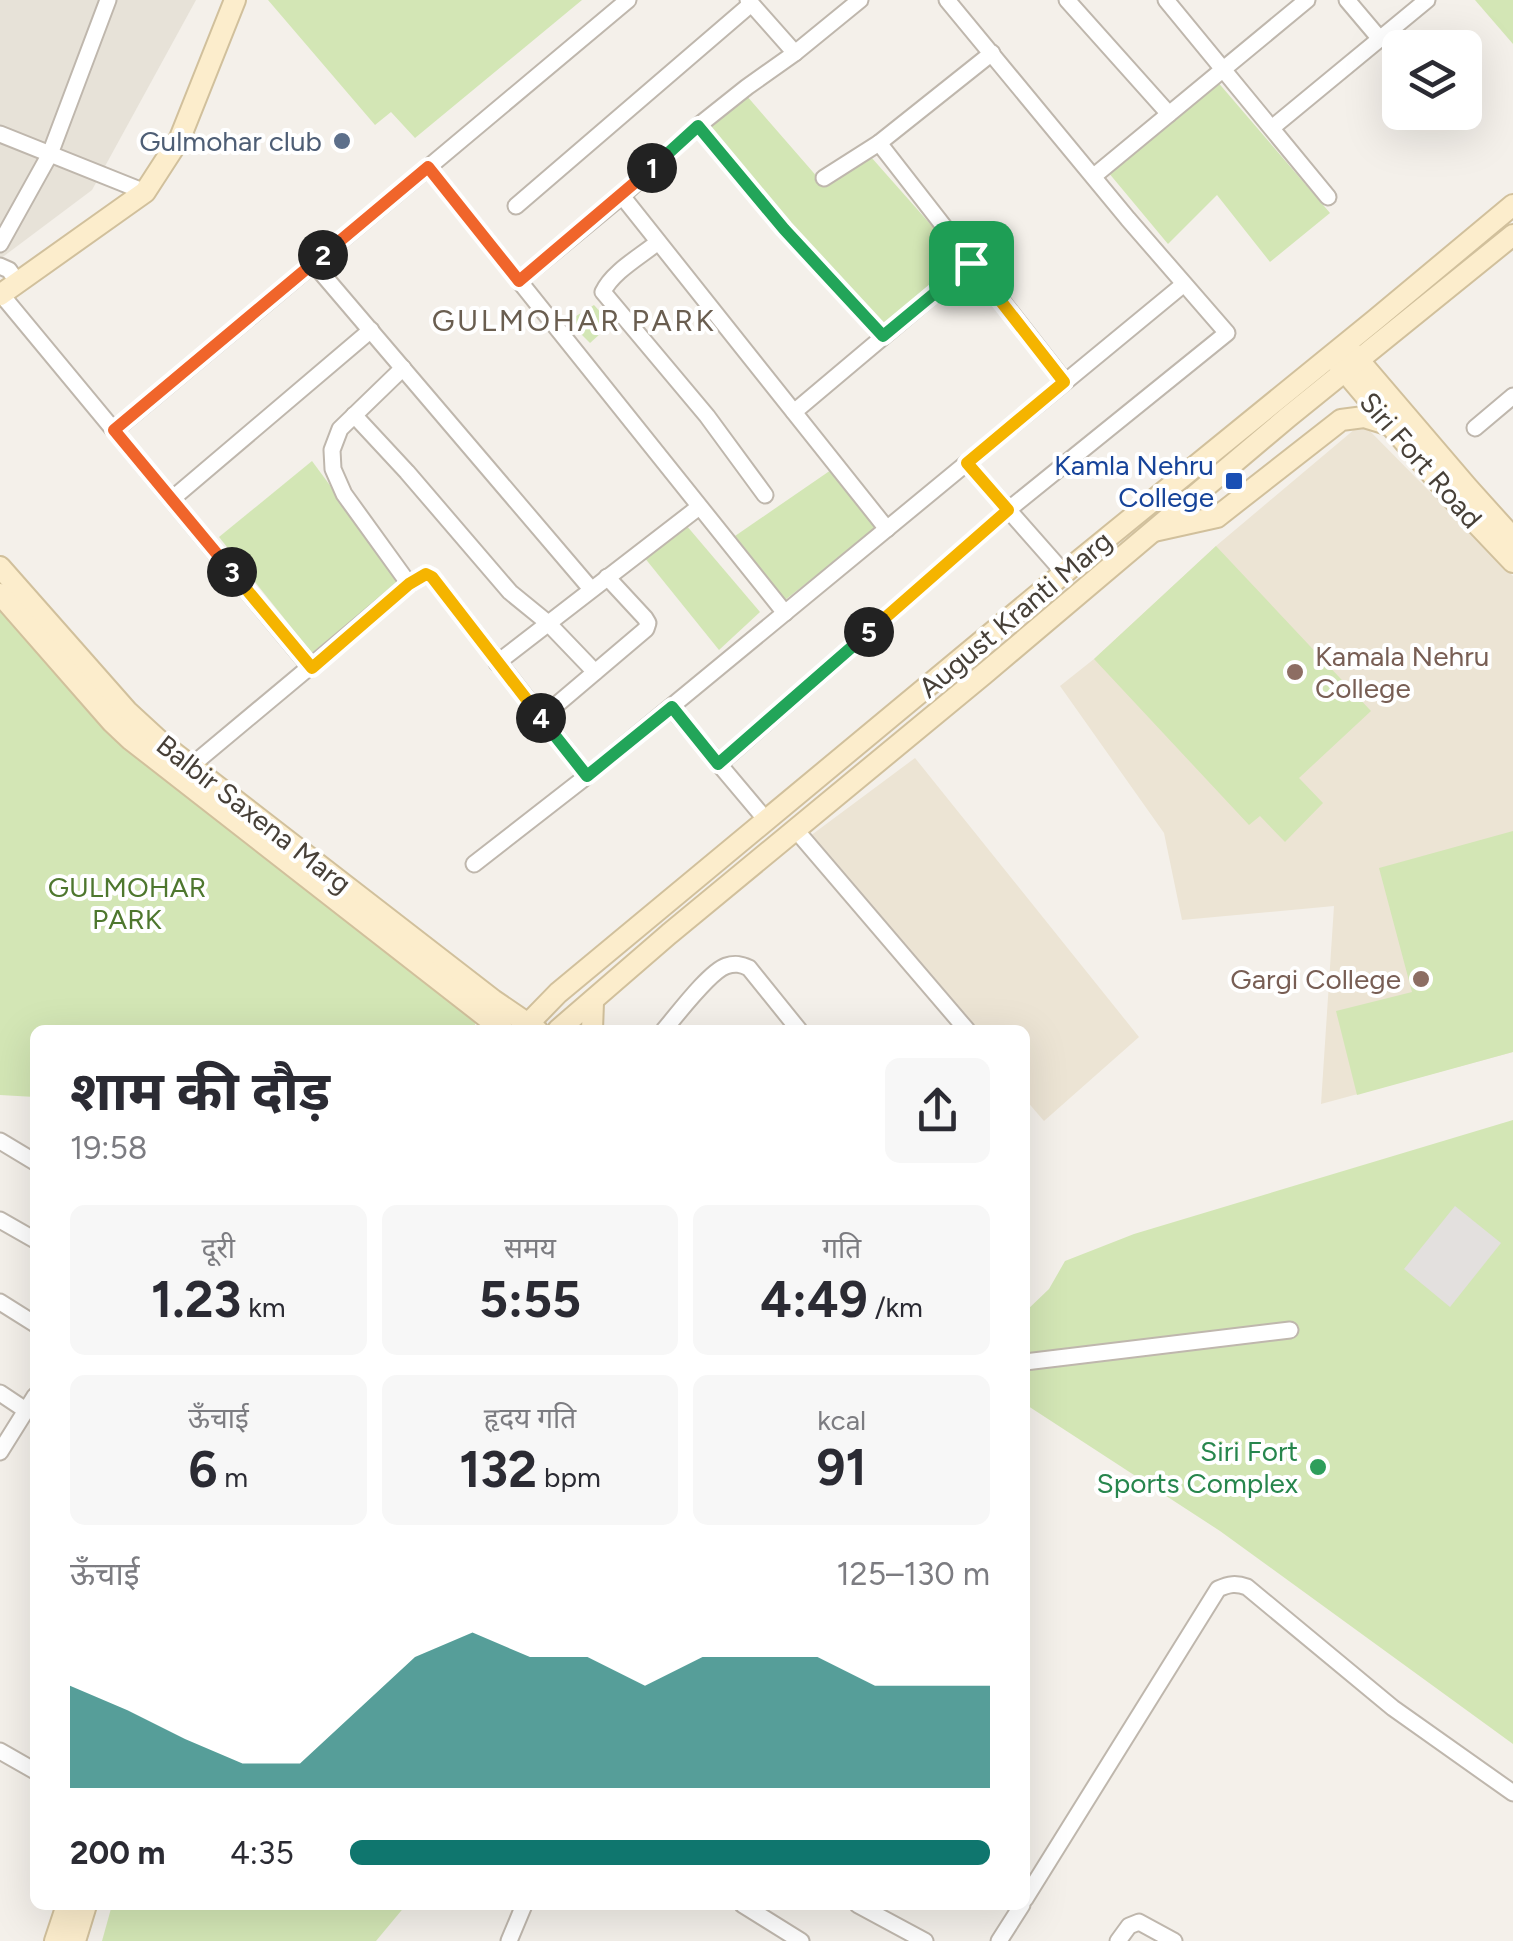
<!DOCTYPE html>
<html lang="hi">
<head>
<meta charset="utf-8">
<style>
  :root { --surface:#fff; --page:#f7f7f7; --text:#2b2b33; --muted:#7c7c81; --accent:#0f766e }
  body { margin:0; font-family:Figtree,"Noto Sans Devanagari",sans-serif; background:var(--page); color:var(--text); height:100vh; display:flex; flex-direction:column; font-size:38px; white-space:nowrap }
  * { box-sizing:border-box; margin:0 }
  p { font-size:32px; color:var(--muted) }
  .icon { flex:none; width:55px; height:55px; fill:none; stroke:currentColor; stroke-width:2; stroke-linecap:round; stroke-linejoin:round }
  .map { position:relative; flex:1; overflow:hidden }
  .details { position:absolute; left:30px; top:1025px; width:1000px; height:885px; display:flex; flex-direction:column; background:var(--surface); border-radius:15px; box-shadow:0 10px 40px #0002 }
  .details>* { flex:none }
  .buttons { position:absolute; left:1382px; top:30px; display:grid; gap:20px }
  .buttons a { display:grid; place-items:center; width:100px; height:100px; border-radius:15px; background:var(--surface); box-shadow:0 10px 40px #0002; font-size:50px }
  .pin { position:absolute; display:grid; place-items:center; width:85px; height:85px; color:#fff; margin:-42px; border-radius:20px; box-shadow:0 5px 15px #0006 }
  .km { position:absolute; width:50px; height:50px; margin:-25px; border-radius:50%; background:#222; color:#fff; font-size:28px; line-height:50px; text-align:center }
  .round { display:grid; place-items:center; flex:none; width:105px; height:105px; border-radius:15px; background:var(--page) }
  .summary { display:flex; align-items:center; justify-content:space-between; height:170px; padding:0 40px }
  h1 { font-size:55px; font-weight:700; line-height:75px }
  .metrics { display:grid; grid-template-columns:repeat(3,1fr); gap:15px; height:170px; padding:10px 40px }
  .metrics div { display:grid; align-content:center; border-radius:15px; background:var(--page); text-align:center }
  .metrics b { font-size:50px; font-weight:700 }
  .metrics small { font-size:28px; font-weight:400 }
  .metrics p { font-size:28px }
  .chart { height:280px; padding:20px 40px }
  .chart p { display:flex; justify-content:space-between }
  .chart svg { width:100%; height:180px; margin-top:10px; fill:var(--accent); opacity:.7 }
  ul { padding:0 40px; list-style:none; font-size:32px }
  li { display:grid; grid-template-columns:160px 120px 1fr; align-items:center; height:75px }
  li i { height:25px; border-radius:12px; background:var(--accent) }
  .map>svg:first-child { display:block }
</style>
</head>
<body>
<div class="map">
<svg width="1513" height="1941" viewBox="0 0 1513 1941">
  <rect width="100%" height="100%" fill="#f4f0ea"/>
  <path fill="#e7e2d8" d="M 0,0 L 196,0 L 92,190 L 0,259 Z"/>
  <g fill="#ece4d4">
    <path d="M 1362,423 L 1513,576 L 1513,1052 L 1321,1104 L 1334,906 L 1182,920 L 1164,833 L 1060,686 L 1094,659 L 1216,546 Z"/>
    <path d="M 915,758 L 1139,1037 L 1044,1121 L 1025,1099 L 1025,1030 L 963,1030 L 798,845 Z"/>
  </g>
  <g fill="#d3e6b5">
    <path d="M 268,0 L 582,0 L 415,138 L 391,112 L 375,125 Z"/>
    <path d="M 1475,0 L 1513,0 L 1513,44 Z"/>
    <path d="M 1216,80 L 1330,213 L 1270,262 L 1217,195 L 1168,244 L 1108,172 Z"/>
    <path d="M 746,95 L 826,187 L 871,157 L 963,261 L 883,327 L 762,195 L 704,127 Z"/>
    <path d="M 594,305 L 611,324 L 590,343 L 568,321 Z"/>
    <path d="M 312,461 L 400,580 L 312,653 L 219,537 Z"/>
    <path d="M 831,470 L 878,527 L 785,600 L 735,536 Z"/>
    <path d="M 686,525 L 760,612 L 719,650 L 644,557 Z"/>
    <path d="M 1216,546 L 1371,711 L 1299,778 L 1323,803 L 1285,842 L 1260,816 L 1249,825 L 1094,659 Z"/>
    <path d="M 0,597 L 474,1018 L 476,1030 L 35,1030 L 35,1097 L 0,1095 Z"/>
    <path d="M 1513,831 L 1513,1052 L 1357,1095 L 1336,1011 L 1412,992 L 1379,868 Z"/>
    <path d="M 1513,1120 L 1513,1744 L 1220,1531 L 1025,1404 L 1025,1312 L 1049,1289 L 1065,1261 L 1134,1234 Z"/>
    <path d="M 112,1905 L 406,1905 L 376,1941 L 102,1941 Z"/>
  </g>
  <path fill="#e3e0de" d="M 1455,1206 L 1501,1243 L 1450,1307 L 1404,1269 Z"/>
  <g fill="none" stroke-linecap="round" stroke-linejoin="round">
    <g stroke="#bfb7ad" stroke-width="19">
      <g id="street">
        <path d="M 748,0 L 795,53"/>
        <path d="M 1067,0 L 1169,114"/>
        <path d="M 1166,0 L 1328,197"/>
        <path d="M 1347,0 L 1380,39"/>
        <path d="M 698,126 L 784,229 L 883,336"/>
        <path d="M 1273,127 L 1427,0"/>
        <path d="M 0,134 L 145,192"/>
        <path d="M 879,143 L 1065,382"/>
        <path d="M 428,167 L 785,613"/>
        <path d="M 1094,176 L 1307,0"/>
        <path d="M 824,178 L 879,143 L 992,53"/>
        <path d="M 622,196 L 887,529"/>
        <path d="M 516,206 L 751,4"/>
        <path d="M 658,242 C 641,256 612,272 603,292 L 707,416 L 765,495"/>
        <path d="M 0,244 L 50,154 L 108,0"/>
        <path d="M 313,263 L 591,589"/>
        <path d="M 0,266 L 9,270 L 18,283"/>
        <path d="M 519,281 L 622,196 L 698,126 L 747,87 L 795,53 L 860,0"/>
        <path d="M 1,294 L 311,668"/>
        <path d="M 403,368 L 340,429 L 332,450 L 333,469 L 344,494 L 409,584"/>
        <path d="M 794,412 L 971,263"/>
        <path d="M 354,415 L 407,472 L 510,592 L 548,623 L 595,672"/>
        <path d="M 1475,428 L 1513,396"/>
        <path d="M 115,430 L 628,0"/>
        <path d="M 967,463 L 1064,573"/>
        <path d="M 172,499 L 371,330"/>
        <path d="M 497,663 L 699,507"/>
        <path d="M 671,707 L 766,820"/>
        <path d="M 541,718 L 646,629 L 648,623 L 645,618 L 607,577"/>
        <path d="M 719,764 L 1008,510 L 1227,333 L 1128,219 L 947,0"/>
        <path d="M 185,771 L 409,584 L 426,574 L 432,577 L 587,776"/>
        <path d="M 795,829 L 967,1030"/>
        <path d="M 474,864 L 587,776 L 1184,284"/>
        <path d="M 664,1030 C 677,1015 709,972 726,966 C 735,963 741,964 749,968 L 799,1030"/>
        <path d="M 0,1141 L 35,1162"/>
        <path d="M 0,1220 L 35,1240"/>
        <path d="M 0,1302 L 35,1324"/>
        <path d="M 1025,1362 L 1290,1330"/>
        <path d="M 0,1393 L 27,1411"/>
        <path d="M 0,1452 L 35,1396"/>
        <path d="M 0,1751 L 35,1771"/>
        <path d="M 1025,1899 L 1218,1589 C 1229,1584 1236,1583 1247,1587 L 1393,1708 L 1513,1793"/>
        <path d="M 743,1905 L 801,1941"/>
        <path d="M 858,1905 L 925,1941"/>
        <path d="M 509,1941 L 524,1905"/>
        <path d="M 999,1941 L 1022,1905"/>
        <path d="M 1118,1941 L 1129,1926 L 1139,1922 L 1174,1941"/>
      </g>
    </g>
    <g stroke="#d1c09c" stroke-width="24">
      <g id="secondary">
        <path d="M 0,295 L 145,192 L 180,138 L 235,0"/>
        <path d="M 1350,350 L 1468,488 L 1513,538"/>
        <path d="M 1336,361 L 1453,499 L 1513,562"/>
        <path d="M 1154,531 L 1217,517 L 1341,420 L 1364,417 L 1390,425"/>
        <path d="M 0,567 L 127,711 L 165,746 L 493,1000 L 537,1030"/>
        <path d="M 0,594 L 112,722 L 130,739 L 503,1030"/>
        <path d="M 522,1030 L 558,993 L 1064,573 L 1375,320 L 1513,205"/>
        <path d="M 558,1030 L 669,934 L 984,674 L 1288,417 L 1513,235"/>
        <path d="M 592,1030 L 593,1002"/>
        <path d="M 55,1941 L 67,1905"/>
        <path d="M 75,1941 L 86,1905"/>
      </g>
    </g>
    <use href="#street" stroke="#fff" stroke-width="15"/>
    <use href="#secondary" stroke="#fcedcc" stroke-width="20"/>
  </g>
  <g fill="none" stroke-linecap="round" stroke-linejoin="round">
    <g stroke="#fff" stroke-width="20">
      <path id="split-1" d="M 652,168 L 698,126 L 784,229 L 883,336 L 971,263"/>
    </g>
    <g stroke="#fff" stroke-width="20">
      <path id="split-2" d="M 323,255 L 428,167 L 519,281 L 652,168"/>
    </g>
    <g stroke="#fff" stroke-width="20">
      <path id="split-3" d="M 232,572 L 114,430 L 323,255"/>
    </g>
    <g stroke="#fff" stroke-width="20">
      <path id="split-4" d="M 232,572 L 312,668 L 409,584 L 426,574 L 432,577 L 541,718"/>
    </g>
    <g stroke="#fff" stroke-width="20">
      <path id="split-5" d="M 541,718 L 587,776 L 672,707 L 718,764 L 869,632"/>
    </g>
    <g stroke="#fff" stroke-width="20">
      <path id="split-6" d="M 869,632 L 1008,510 L 967,463 L 1064,382 L 971,263"/>
    </g>
    <use href="#split-1" stroke="#22a559" stroke-width="12"/>
    <use href="#split-2" stroke="#f0652b" stroke-width="12"/>
    <use href="#split-3" stroke="#f0652b" stroke-width="12"/>
    <use href="#split-4" stroke="#f5b400" stroke-width="12"/>
    <use href="#split-5" stroke="#22a559" stroke-width="12"/>
    <use href="#split-6" stroke="#f5b400" stroke-width="12"/>
  </g>
  <circle fill="#5c6f8a" stroke="#fff" stroke-width="4" cx="342" cy="141" r="10"/>
  <rect fill="#1a4fb4" stroke="#fff" stroke-width="4" x="1224" y="471" width="20" height="20" rx="5"/>
  <g fill="#8d6e63" stroke="#fff" stroke-width="4">
    <circle cx="1295" cy="672" r="10"/>
    <circle cx="1421" cy="979" r="10"/>
  </g>
  <circle fill="#2e9e5b" stroke="#fff" stroke-width="4" cx="1318" cy="1467" r="10"/>
  <g text-anchor="middle" stroke-width="8" stroke-linejoin="round" paint-order="stroke">
    <g font-size="28" fill="#4e5e75" stroke="#fff" text-anchor="end">
      <text x="322" y="151">Gulmohar club</text>
    </g>
    <g font-size="28" fill="#474038" stroke="#fff">
      <text transform="translate(1421 460) rotate(49)" y="10">Siri Fort Road</text>
      <text transform="translate(1015 614) rotate(-40)" y="10">August Kranti Marg</text>
      <text transform="translate(254 814) rotate(38)" y="10">Balbir Saxena Marg</text>
    </g>
    <g font-size="28" fill="#164399" stroke="#fff" text-anchor="end">
      <text x="1214" y="475">Kamla Nehru<tspan x="1214" dy="32">College</tspan></text>
    </g>
    <g font-size="28" fill="#785e54" stroke="#fff" text-anchor="start">
      <text x="1315" y="666">Kamala Nehru<tspan x="1315" dy="32">College</tspan></text>
      <text x="1401" y="989" text-anchor="end">Gargi College</text>
    </g>
    <g font-size="28" fill="#4e772e" stroke="#fff">
      <text x="127" y="897">GULMOHAR<tspan x="127" dy="32">PARK</tspan></text>
    </g>
    <g font-size="28" fill="#27864d" stroke="#fff" text-anchor="end">
      <text x="1298" y="1461">Siri Fort<tspan x="1298" dy="32">Sports Complex</tspan></text>
    </g>
    <g font-size="30" letter-spacing="2.5" fill="#6a5e50" stroke="#fff">
      <text x="574" y="331">GULMOHAR PARK</text>
    </g>
  </g>
</svg>
<div class="buttons">
<a><svg class="icon" aria-label="layers" viewBox="0 0 24 24"><path d="M12 4l9 5-9 5-9-5zM3 14l9 5 9-5"/></svg></a>
</div>
<div class="pin" style="left:971px;top:263px;background:#1e9e55"><svg class="icon" aria-label="arrive" viewBox="0 0 24 24"><path d="M6 21V4h12l-3 4 3 4H6"/></svg></div>
<b class="km" style="left:652px;top:168px">1</b>
<b class="km" style="left:323px;top:255px">2</b>
<b class="km" style="left:232px;top:572px">3</b>
<b class="km" style="left:541px;top:718px">4</b>
<b class="km" style="left:869px;top:632px">5</b>
<section class="details">
<div class="summary"><div><h1>शाम की दौड़</h1><p>19:58</p></div><a class="round"><svg class="icon" aria-label="share" viewBox="0 0 24 24"><path d="M12 15V3M7 8l5-5 5 5M5 13v7h14v-7"/></svg></a></div>
<div class="metrics">
<div><p>दूरी</p><b>1.23<small> km</small></b></div>
<div><p>समय</p><b>5:55</b></div>
<div><p>गति</p><b>4:49<small> /km</small></b></div>
</div>
<div class="metrics">
<div><p>ऊँचाई</p><b>6<small> m</small></b></div>
<div><p>हृदय गति</p><b>132<small> bpm</small></b></div>
<div><p>kcal</p><b>91</b></div>
</div>
<div class="chart"><p><span>ऊँचाई</span>125–130 m</p>
<svg viewBox="0 0 160 44" preserveAspectRatio="none"><path d="M0 44V19L10 25L20 32L30 38L40 38L50 25L60 12L70 6L80 12L90 12L100 19L110 12L120 12L130 12L140 19L150 19L160 19V44z"/></svg>
</div>
<ul>
<li><b>200 m</b>4:35<i style="width:100%"></i></li>
</ul>
</section>
</div>
</body>
</html>
